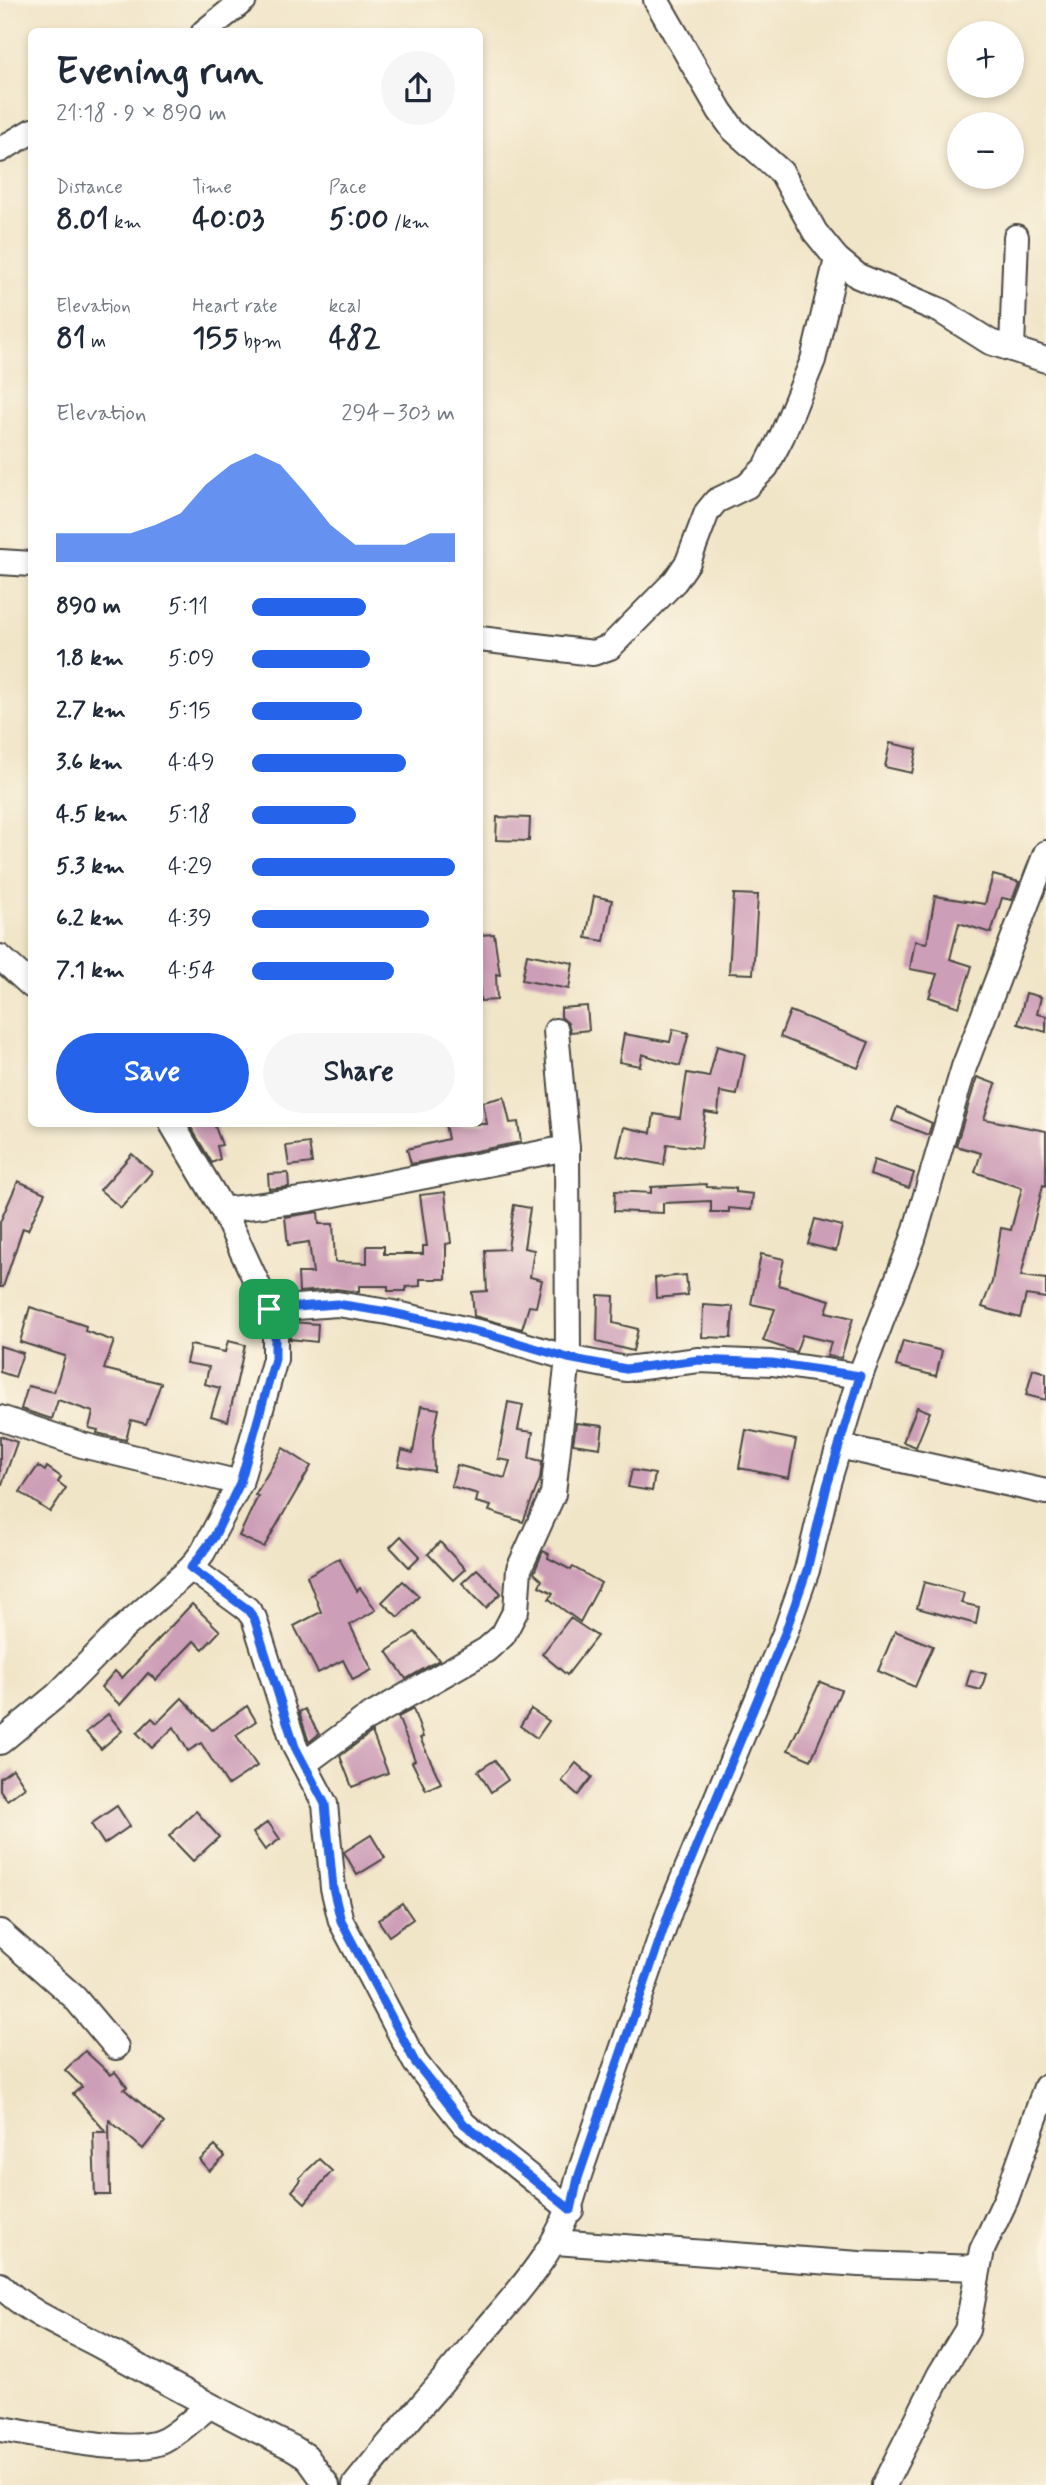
<!DOCTYPE html>
<html lang="en">
<head>
<meta charset="utf-8">
<style>
  :root { --surface:#fff; --page:#f6f6f7; --text:#1f2937; --muted:#747a83; --accent:#2563eb }
  body { margin:0; font-family:Mynerve,sans-serif; background:var(--page); color:var(--text); height:100vh; display:flex; flex-direction:column; font-size:26px; white-space:nowrap }
  * { box-sizing:border-box; margin:0 }
  p { font-size:23px; color:var(--muted) }
  .icon { flex:none; width:38px; height:38px; fill:none; stroke:currentColor; stroke-width:2; stroke-linecap:round; stroke-linejoin:round }
  .map { position:relative; flex:1; overflow:hidden }
  .panel { position:absolute; left:28px; top:28px; width:455px; height:1099px; display:flex; flex-direction:column; background:var(--surface); border-radius:10px; box-shadow:0 4px 10px #0003 }
  .panel>* { flex:none }
  .buttons { position:absolute; left:947px; top:21px; display:grid; gap:14px }
  .buttons a { display:grid; place-items:center; width:77px; height:77px; border-radius:50%; background:var(--surface); box-shadow:0 4px 10px #0003; font-size:35px }
  .pin { position:absolute; display:grid; place-items:center; width:60px; height:60px; color:#fff; margin:-30px; border-radius:14px; box-shadow:0 4px 10px #0006 }
  .round { display:grid; place-items:center; flex:none; width:74px; height:74px; border-radius:37px; background:var(--page) }
  .head { display:flex; align-items:center; justify-content:space-between; height:119px; padding:0 28px }
  h1 { font-size:38px; font-weight:700; line-height:52px }
  .stats { display:grid; grid-template-columns:repeat(3,1fr); gap:10px; height:119px; padding:7px 28px }
  .stats div { display:grid; align-content:center }
  .stats b { font-size:30px; font-weight:700 }
  .stats small { font-size:19px; font-weight:400 }
  .stats p { font-size:19px }
  .chart { height:196px; padding:14px 28px }
  .chart p { display:flex; justify-content:space-between }
  .chart svg { width:100%; height:126px; margin-top:7px; fill:var(--accent); opacity:.7 }
  .action { display:flex; gap:14px; margin-top:auto; padding:14px 28px }
  .action a { flex:1; height:80px; border-radius:42px; background:var(--accent); color:#fff; font-size:28px; font-weight:700; line-height:80px; text-align:center }
  .action a+a { background:var(--page); color:var(--text) }
  ul { padding:0 28px; list-style:none; font-size:23px }
  li { display:grid; grid-template-columns:112px 84px 1fr; align-items:center; height:52px }
  li i { height:18px; border-radius:9px; background:var(--accent) }
  .map>svg:first-child { display:block }
</style>
</head>
<body>
<div class="map">
<svg width="1046" height="2485" viewBox="0 0 1046 2485">
  <rect width="100%" height="100%" fill="#fcf5e5"/>
  <filter id="ink" filterUnits="userSpaceOnUse"><feTurbulence type="fractalNoise" baseFrequency=".0143" numOctaves="2"/><feDisplacementMap in="SourceGraphic" scale="14" xChannelSelector="R" yChannelSelector="G"/><feConvolveMatrix kernelMatrix="1 2 1 2 8 2 1 2 1" color-interpolation-filters="sRGB"/></filter>
  <filter id="wash" filterUnits="userSpaceOnUse"><feTurbulence type="fractalNoise" baseFrequency=".00686" numOctaves="4" result="noise"/><feDisplacementMap in="SourceGraphic" scale="28" xChannelSelector="R" yChannelSelector="G"/><feGaussianBlur stdDeviation="1.57" result="paint"/><feColorMatrix in="noise" values="0 0 0 0 0 0 0 0 0 0 0 0 0 0 0 0 0 1.4 0 .05"/><feComposite in="paint" operator="in"/></filter>
  <g filter="url(#wash)">
    <rect width="100%" height="100%" fill="#f1e5c8"/>
    <g id="blocks">
      <g fill="#cd9eb7">
        <path d="M 890,743 L 917,749 L 912,773 L 885,767 Z"/>
        <path d="M 497,817 L 530,818 L 529,841 L 496,840 Z"/>
        <path d="M 993,875 L 1019,882 L 1012,900 L 1002,898 L 991,933 L 959,923 L 950,959 L 972,966 L 959,1007 L 929,997 L 937,974 L 910,969 L 915,941 L 927,943 L 935,896 L 985,904 Z"/>
        <path d="M 734,894 L 758,895 L 753,974 L 729,973 Z"/>
        <path d="M 594,896 L 612,900 L 604,941 L 586,938 Z"/>
        <path d="M 494,934 L 500,975 L 496,974 L 497,1000 L 480,1001 L 480,935 Z"/>
        <path d="M 527,954 L 573,963 L 569,989 L 522,980 Z"/>
        <path d="M 1026,993 L 1041,997 L 1037,1014 L 1046,1016 L 1046,1032 L 1018,1024 Z"/>
        <path d="M 587,1006 L 589,1030 L 571,1032 L 568,1023 L 561,1017 L 561,1008 Z"/>
        <path d="M 790,1011 L 869,1042 L 858,1068 L 780,1037 Z"/>
        <path d="M 673,1029 L 689,1033 L 680,1066 L 642,1054 L 640,1066 L 619,1062 L 624,1034 L 670,1042 Z"/>
        <path d="M 717,1046 L 745,1054 L 737,1095 L 720,1092 L 718,1114 L 705,1112 L 701,1148 L 667,1144 L 664,1165 L 617,1156 L 624,1127 L 651,1133 L 654,1114 L 680,1118 L 687,1073 L 709,1077 Z"/>
        <path d="M 977,1077 L 996,1084 L 984,1119 L 1046,1131 L 1046,1186 L 1043,1185 L 1021,1276 L 1046,1279 L 1046,1298 L 1026,1295 L 1020,1318 L 982,1307 L 992,1282 L 1001,1228 L 1011,1230 L 1022,1188 L 975,1172 L 981,1153 L 956,1146 Z"/>
        <path d="M 504,1097 L 510,1123 L 518,1122 L 521,1142 L 411,1164 L 407,1149 L 448,1139 L 445,1124 L 487,1124 L 483,1102 Z"/>
        <path d="M 897,1107 L 932,1123 L 928,1135 L 892,1121 Z"/>
        <path d="M 189,1124 L 214,1124 L 222,1145 L 217,1146 L 220,1159 L 212,1163 Z"/>
        <path d="M 309,1143 L 312,1163 L 289,1166 L 286,1146 Z"/>
        <path d="M 132,1154 L 152,1172 L 121,1208 L 100,1190 Z"/>
        <path d="M 874,1160 L 914,1173 L 909,1188 L 870,1175 Z"/>
        <path d="M 288,1173 L 289,1187 L 269,1189 L 268,1174 Z"/>
        <path d="M 18,1181 L 45,1193 L 28,1230 L 23,1228 L 3,1287 L 0,1287 L 0,1222 Z"/>
        <path d="M 706,1184 L 707,1187 L 736,1188 L 736,1192 L 753,1194 L 751,1210 L 729,1208 L 729,1212 L 711,1212 L 711,1201 L 663,1203 L 663,1213 L 614,1211 L 615,1191 L 651,1193 L 651,1187 Z"/>
        <path d="M 445,1192 L 451,1243 L 446,1244 L 446,1279 L 420,1279 L 420,1286 L 406,1287 L 406,1291 L 388,1291 L 388,1286 L 359,1286 L 359,1292 L 336,1289 L 299,1292 L 298,1273 L 313,1273 L 309,1242 L 288,1245 L 285,1217 L 318,1212 L 319,1224 L 333,1224 L 335,1262 L 367,1263 L 367,1246 L 384,1246 L 384,1254 L 423,1254 L 423,1246 L 427,1246 L 420,1195 Z"/>
        <path d="M 514,1205 L 530,1208 L 524,1248 L 534,1250 L 530,1277 L 542,1280 L 536,1307 L 529,1306 L 522,1329 L 474,1316 L 472,1292 L 487,1291 L 485,1250 L 508,1249 Z"/>
        <path d="M 815,1219 L 842,1226 L 836,1251 L 808,1244 Z"/>
        <path d="M 761,1254 L 784,1259 L 778,1285 L 830,1300 L 826,1312 L 853,1318 L 841,1358 L 827,1356 L 831,1342 L 802,1335 L 796,1352 L 763,1341 L 775,1309 L 751,1304 Z"/>
        <path d="M 686,1275 L 688,1295 L 656,1298 L 655,1278 Z"/>
        <path d="M 598,1295 L 614,1296 L 613,1323 L 638,1329 L 633,1351 L 597,1342 Z"/>
        <path d="M 703,1305 L 733,1307 L 731,1338 L 702,1337 Z"/>
        <path d="M 30,1307 L 86,1326 L 85,1331 L 114,1341 L 104,1369 L 161,1383 L 146,1424 L 131,1420 L 126,1440 L 97,1433 L 98,1430 L 89,1428 L 93,1412 L 58,1400 L 52,1419 L 21,1409 L 28,1386 L 54,1392 L 65,1356 L 20,1342 Z"/>
        <path d="M 291,1322 L 318,1324 L 317,1342 L 290,1339 Z"/>
        <path d="M 228,1341 L 245,1345 L 228,1421 L 211,1416 L 220,1388 L 205,1384 L 209,1367 L 186,1363 L 190,1345 L 225,1352 Z"/>
        <path d="M 903,1341 L 942,1351 L 936,1376 L 896,1366 Z"/>
        <path d="M 0,1346 L 23,1353 L 15,1377 L 0,1372 Z"/>
        <path d="M 1033,1369 L 1046,1373 L 1046,1400 L 1026,1395 Z"/>
        <path d="M 508,1402 L 523,1405 L 518,1430 L 533,1432 L 529,1458 L 542,1461 L 540,1479 L 523,1522 L 489,1511 L 491,1506 L 476,1502 L 478,1494 L 451,1486 L 457,1465 L 505,1478 L 510,1461 L 498,1459 Z"/>
        <path d="M 421,1406 L 439,1409 L 433,1439 L 434,1471 L 398,1466 L 402,1450 L 413,1453 Z"/>
        <path d="M 917,1407 L 930,1412 L 916,1447 L 903,1442 Z"/>
        <path d="M 576,1423 L 603,1426 L 600,1448 L 573,1444 Z"/>
        <path d="M 746,1430 L 796,1440 L 789,1478 L 739,1468 Z"/>
        <path d="M 0,1436 L 17,1442 L 2,1484 L 0,1483 Z"/>
        <path d="M 283,1448 L 311,1466 L 264,1547 L 239,1536 L 258,1496 L 255,1495 Z"/>
        <path d="M 38,1466 L 45,1471 L 47,1467 L 61,1477 L 58,1482 L 66,1488 L 50,1512 L 20,1492 Z"/>
        <path d="M 632,1470 L 655,1474 L 652,1491 L 628,1487 Z"/>
        <path d="M 401,1536 L 420,1556 L 409,1567 L 390,1547 Z"/>
        <path d="M 440,1542 L 465,1569 L 453,1580 L 428,1554 Z"/>
        <path d="M 543,1551 L 549,1554 L 548,1558 L 571,1570 L 573,1567 L 601,1583 L 580,1622 L 549,1599 L 553,1593 L 539,1586 L 542,1580 L 534,1573 Z"/>
        <path d="M 339,1558 L 357,1591 L 360,1588 L 376,1610 L 350,1625 L 372,1670 L 353,1680 L 343,1660 L 318,1673 L 294,1626 L 321,1612 L 307,1576 Z"/>
        <path d="M 477,1569 L 501,1593 L 486,1608 L 462,1583 Z"/>
        <path d="M 403,1581 L 419,1596 L 398,1617 L 382,1602 Z"/>
        <path d="M 924,1582 L 964,1593 L 961,1603 L 979,1607 L 976,1624 L 917,1608 Z"/>
        <path d="M 192,1604 L 220,1631 L 203,1649 L 194,1641 L 156,1680 L 148,1673 L 120,1705 L 101,1687 L 115,1671 L 122,1678 Z"/>
        <path d="M 570,1618 L 597,1636 L 567,1675 L 542,1654 Z"/>
        <path d="M 895,1631 L 933,1646 L 915,1687 L 878,1671 Z"/>
        <path d="M 415,1632 L 439,1660 L 406,1679 L 387,1651 Z"/>
        <path d="M 971,1670 L 986,1674 L 981,1690 L 966,1686 Z"/>
        <path d="M 820,1682 L 841,1690 L 811,1760 L 788,1750 Z"/>
        <path d="M 182,1698 L 212,1730 L 247,1706 L 256,1721 L 236,1735 L 257,1766 L 228,1785 L 201,1743 L 188,1751 L 174,1727 L 152,1748 L 137,1733 L 152,1718 L 157,1723 Z"/>
        <path d="M 305,1709 L 319,1734 L 309,1742 L 299,1712 Z"/>
        <path d="M 413,1709 L 423,1737 L 420,1738 L 441,1783 L 426,1790 L 412,1762 L 415,1760 L 398,1717 Z"/>
        <path d="M 531,1709 L 549,1721 L 537,1738 L 520,1726 Z"/>
        <path d="M 108,1714 L 122,1731 L 101,1749 L 86,1732 Z"/>
        <path d="M 372,1732 L 388,1773 L 352,1787 L 340,1756 Z"/>
        <path d="M 495,1760 L 508,1780 L 491,1792 L 478,1771 Z"/>
        <path d="M 576,1763 L 592,1777 L 578,1795 L 562,1781 Z"/>
        <path d="M 13,1769 L 25,1787 L 7,1800 L 0,1790 L 0,1778 Z"/>
        <path d="M 117,1806 L 130,1826 L 104,1844 L 91,1824 Z"/>
        <path d="M 196,1811 L 219,1837 L 193,1861 L 169,1836 Z"/>
        <path d="M 268,1822 L 280,1839 L 265,1850 L 253,1833 Z"/>
        <path d="M 371,1835 L 385,1858 L 357,1875 L 344,1852 Z"/>
        <path d="M 402,1903 L 413,1919 L 389,1936 L 378,1920 Z"/>
        <path d="M 85,2051 L 111,2075 L 115,2072 L 127,2087 L 124,2089 L 164,2123 L 143,2149 L 109,2120 L 110,2195 L 95,2195 L 93,2132 L 106,2132 L 73,2094 L 82,2087 L 65,2070 Z"/>
        <path d="M 215,2146 L 225,2157 L 209,2171 L 200,2160 Z"/>
        <path d="M 319,2159 L 332,2171 L 305,2203 L 292,2191 L 301,2180 L 299,2178 Z"/>
      </g>
    </g>
  </g>
  <g filter="url(#ink)">
    <use href="#blocks" fill-opacity="0" stroke="#494743" stroke-width="2"/>
    <g fill="none" stroke-linecap="round" stroke-linejoin="round">
      <g stroke="#494743" stroke-width="28">
        <g id="minor">
          <path d="M 656,0 L 720,111 L 733,129 L 782,173 L 815,232 L 837,259 L 858,276 L 941,311 L 990,342 L 1046,360"/>
          <path d="M 204,32 L 244,0"/>
          <path d="M 0,150 L 32,131"/>
          <path d="M 1012,349 L 1016,237"/>
          <path d="M 0,562 L 32,564"/>
          <path d="M 480,639 L 593,653 L 610,647 L 675,581 L 688,562 L 707,512 L 716,501 L 747,486 L 766,467 L 782,436 L 813,360 L 837,259"/>
          <path d="M 0,957 L 32,986"/>
          <path d="M 223,1210 L 309,1199 L 567,1148"/>
          <path d="M 269,1309 L 337,1304 L 388,1312 L 491,1335 L 568,1358 L 626,1369 L 699,1360 L 772,1363 L 860,1376"/>
          <path d="M 0,1418 L 82,1445 L 240,1483"/>
          <path d="M 839,1446 L 1046,1492"/>
          <path d="M 191,1568 L 247,1609 L 254,1618 L 295,1747 L 325,1804 L 333,1888 L 341,1921 L 415,2062 L 464,2124 L 571,2210"/>
          <path d="M 0,1742 L 57,1695 L 119,1632 L 191,1568 L 203,1552 L 240,1483 L 275,1359 L 275,1329 L 269,1309 L 223,1210 L 172,1124"/>
          <path d="M 304,1764 L 362,1721 L 486,1650 L 503,1635 L 516,1610 L 519,1569 L 553,1494 L 568,1358 L 567,1148 L 556,1031"/>
          <path d="M 0,1932 L 74,1997 L 116,2047"/>
          <path d="M 555,2242 L 859,2264 L 978,2268"/>
          <path d="M 0,2285 C 30,2315 68,2328 104,2348 C 167,2382 229,2417 293,2448 L 306,2456 L 327,2485"/>
          <path d="M 0,2429 C 39,2434 133,2458 165,2440 C 180,2432 194,2418 208,2407"/>
          <path d="M 355,2485 C 396,2433 440,2385 482,2334 C 525,2284 563,2244 578,2178 L 670,1910 L 785,1633 L 807,1570 L 827,1486 L 860,1376 L 913,1239 L 964,1067 L 1046,853"/>
          <path d="M 884,2485 L 940,2374 L 967,2330 L 982,2250 L 1006,2199 L 1046,2087"/>
        </g>
      </g>
      <use href="#minor" stroke="#fff" stroke-width="24"/>
    </g>
  </g>
  <g fill="none" stroke-linecap="round" stroke-linejoin="round" filter="url(#ink)">
    <g stroke="#fff" stroke-width="14">
      <path id="route" d="M 337,1304 L 388,1312 L 491,1335 L 568,1358 L 626,1369 L 699,1360 L 772,1363 L 860,1376 L 827,1486 L 807,1570 L 785,1633 L 670,1910 L 578,2178 L 571,2210 L 464,2124 L 415,2062 L 341,1921 L 333,1888 L 325,1804 L 295,1747 L 254,1618 L 247,1609 L 191,1568 L 214,1537 L 240,1483 L 275,1359 L 275,1329 L 269,1309 Z"/>
    </g>
    <use href="#route" stroke="#2563eb" stroke-width="9"/>
  </g>
</svg>
<div class="buttons">
<a>+</a>
<a>−</a>
</div>
<div class="pin" style="left:269px;top:1309px;background:#1e9e55"><svg class="icon" aria-label="arrive" viewBox="0 0 24 24"><path d="M6 21V4h12l-3 4 3 4H6"/></svg></div>
<section class="panel">
<div class="head"><div><h1>Evening run</h1><p>21:18 · 9 × 890 m</p></div><a class="round"><svg class="icon" aria-label="share" viewBox="0 0 24 24"><path d="M12 15V3M7 8l5-5 5 5M5 13v7h14v-7"/></svg></a></div>
<div class="stats">
<div><p>Distance</p><b>8.01<small> km</small></b></div>
<div><p>Time</p><b>40:03</b></div>
<div><p>Pace</p><b>5:00<small> /km</small></b></div>
</div>
<div class="stats">
<div><p>Elevation</p><b>81<small> m</small></b></div>
<div><p>Heart rate</p><b>155<small> bpm</small></b></div>
<div><p>kcal</p><b>482</b></div>
</div>
<div class="chart"><p><span>Elevation</span>294–303 m</p>
<svg viewBox="0 0 160 44" preserveAspectRatio="none"><path d="M0 44V34L10 34L20 34L30 34L40 31L50 27L60 17L70 10L80 6L90 10L100 20L110 31L120 38L130 38L140 38L150 34L160 34V44z"/></svg>
</div>
<ul>
<li><b>890 m</b>5:11<i style="width:56%"></i></li>
<li><b>1.8 km</b>5:09<i style="width:58%"></i></li>
<li><b>2.7 km</b>5:15<i style="width:54%"></i></li>
<li><b>3.6 km</b>4:49<i style="width:76%"></i></li>
<li><b>4.5 km</b>5:18<i style="width:51%"></i></li>
<li><b>5.3 km</b>4:29<i style="width:100%"></i></li>
<li><b>6.2 km</b>4:39<i style="width:87%"></i></li>
<li><b>7.1 km</b>4:54<i style="width:70%"></i></li>
</ul>
<div class="action"><a>Save</a><a>Share</a></div>
</section>
</div>
</body>
</html>
